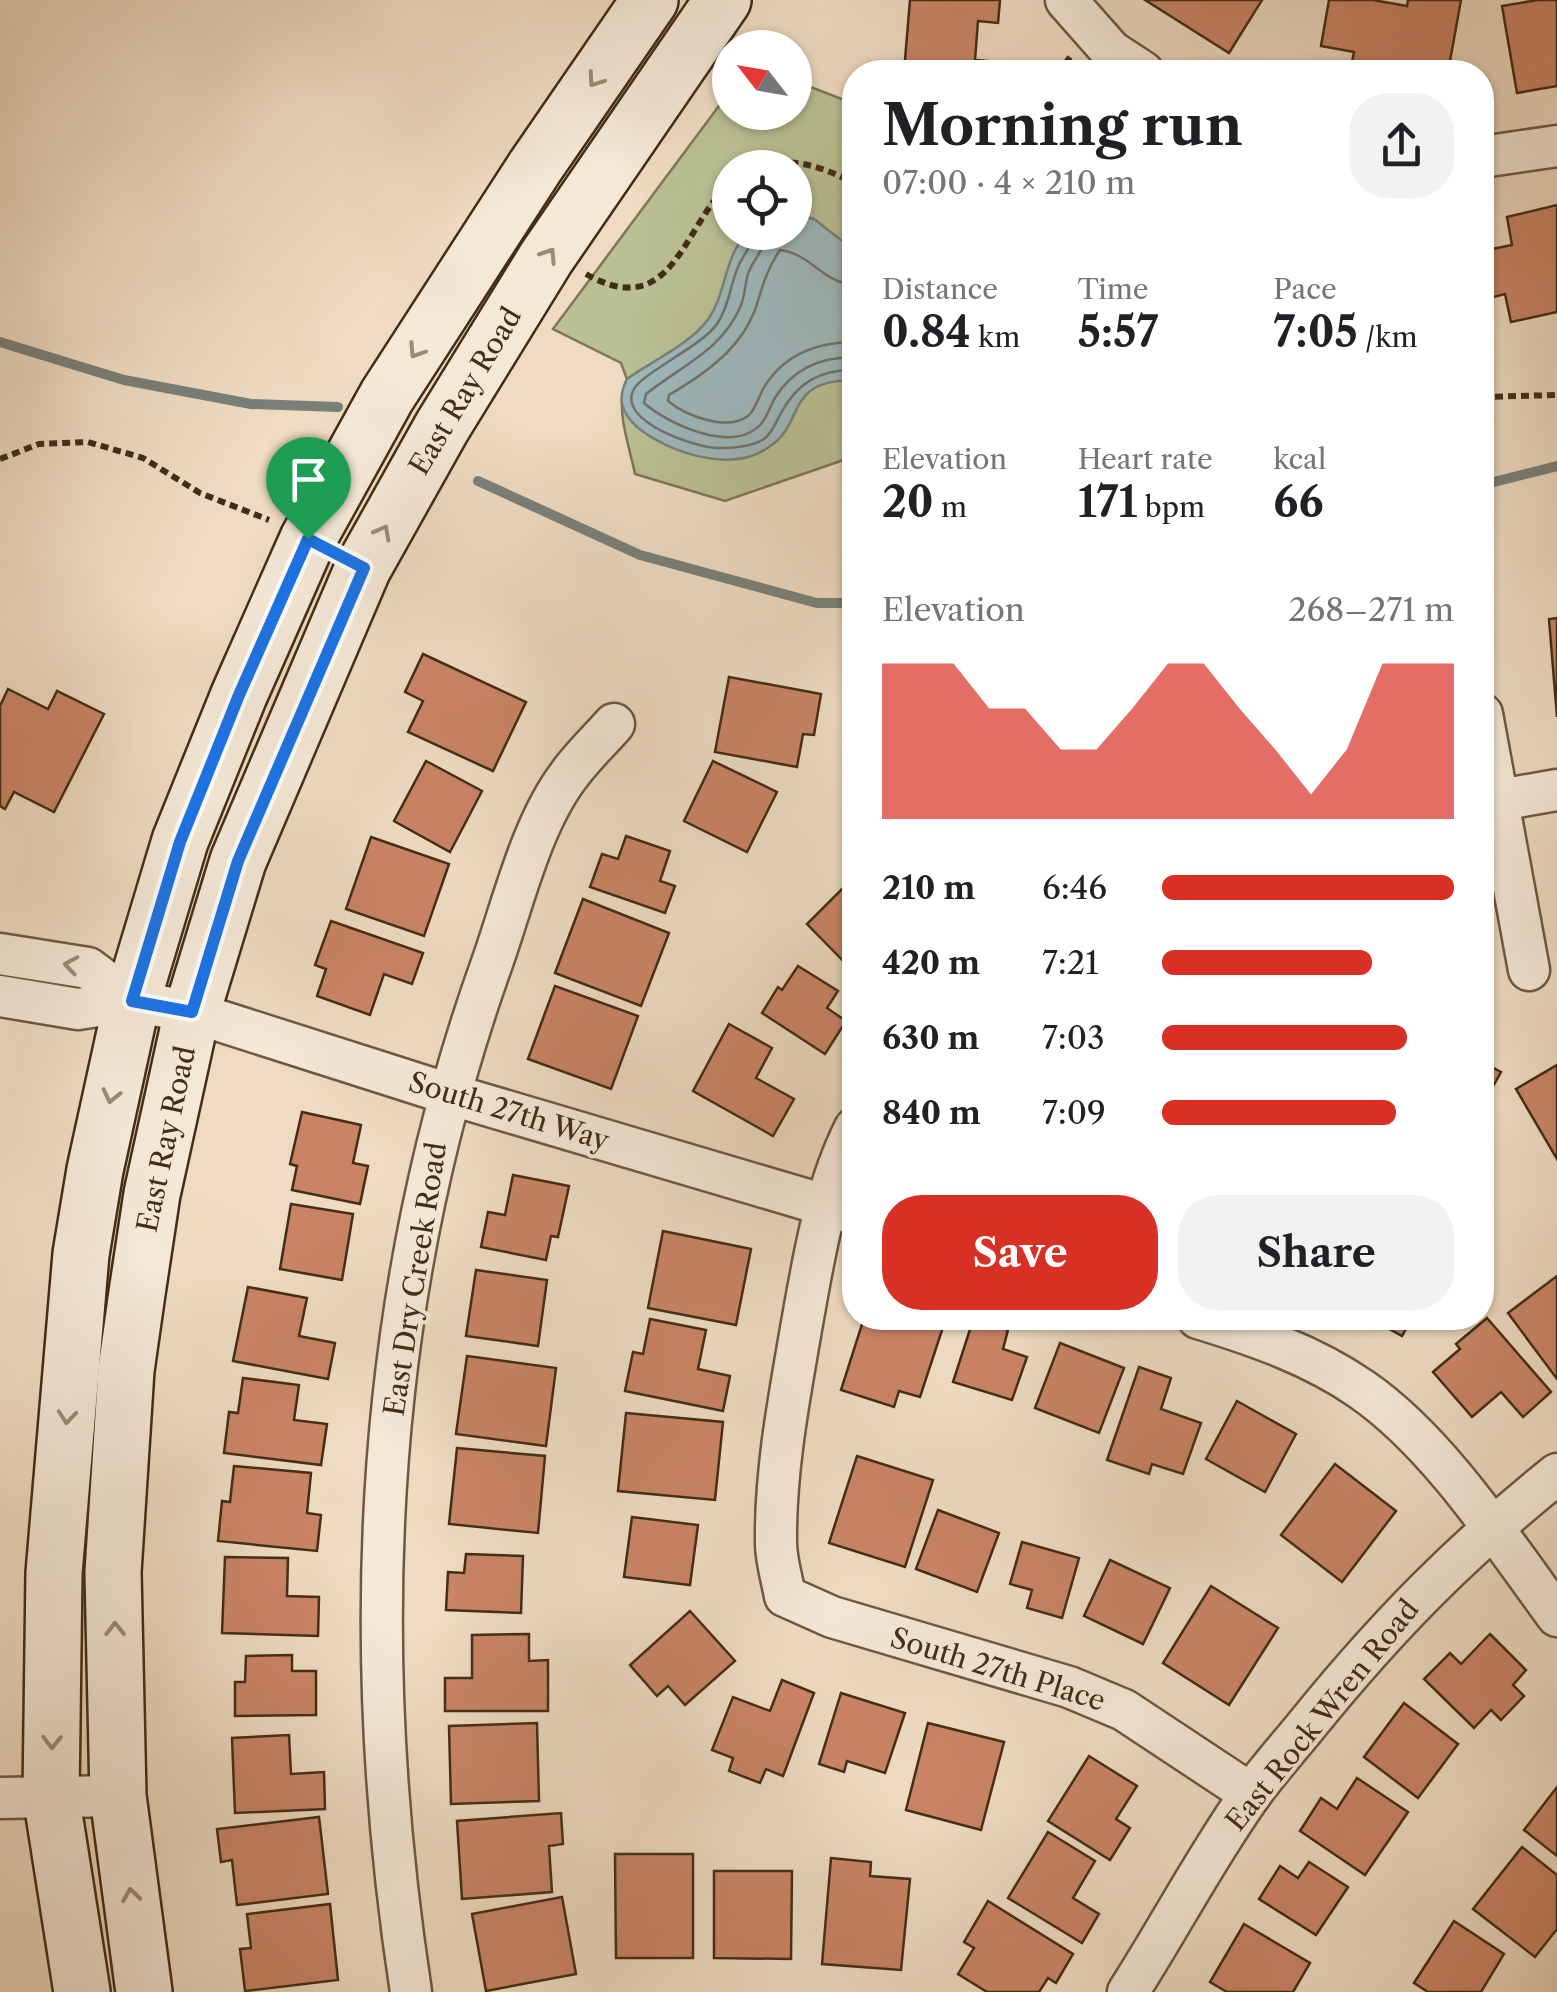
<!DOCTYPE html>
<html lang="en">
<head>
<meta charset="utf-8">
<style>
  :root { --surface:#fff; --page:#f2f2f2; --text:#202124; --muted:#757577; --accent:#d93025 }
  body { margin:0; font-family:"Libre Caslon Text",serif; background:var(--page); color:var(--text); height:100vh; display:flex; flex-direction:column; font-size:38px; white-space:nowrap }
  * { box-sizing:border-box; margin:0 }
  p { font-size:32px; color:var(--muted) }
  .icon { flex:none; width:55px; height:55px; fill:none; stroke:currentColor; stroke-width:2; stroke-linecap:round; stroke-linejoin:round }
  .map { position:relative; flex:1; overflow:hidden }
  .sheet { position:absolute; left:842px; top:60px; width:652px; height:1270px; display:flex; flex-direction:column; background:var(--surface); border-radius:40px; box-shadow:0 2px 8px #0004 }
  .sheet>* { flex:none }
  .needle { width:65px; rotate:301deg }
  .buttons { position:absolute; left:712px; top:30px; display:grid; gap:20px }
  .buttons a { display:grid; place-items:center; width:100px; height:100px; border-radius:50%; background:var(--surface); box-shadow:0 2px 8px #0004; font-size:50px }
  .pin { position:absolute; display:grid; place-items:center; width:85px; height:85px; color:#fff; margin:-102px -42px; border-radius:50% 50% 50% 0; rotate:-45deg; box-shadow:0 0 10px #0007 }
  .pin .icon { rotate:45deg }
  .round { display:grid; place-items:center; flex:none; width:105px; height:105px; border-radius:40px; background:var(--page) }
  .headline { display:flex; align-items:center; justify-content:space-between; height:170px; padding:0 40px }
  h1 { font-size:55px; font-weight:700; line-height:75px }
  .metrics { display:grid; grid-template-columns:repeat(3,1fr); gap:15px; height:170px; padding:10px 40px }
  .metrics div { display:grid; align-content:center }
  .metrics b { font-size:42px; font-weight:700 }
  .metrics small { font-size:28px; font-weight:400 }
  .metrics p { font-size:28px }
  .chart { height:280px; padding:20px 40px }
  .chart p { display:flex; justify-content:space-between }
  .chart svg { width:100%; height:180px; margin-top:10px; fill:var(--accent); opacity:.7 }
  .action { display:flex; gap:20px; margin-top:auto; padding:20px 40px }
  .action a { flex:1; height:115px; border-radius:40px; background:var(--accent); color:#fff; font-size:40px; font-weight:700; line-height:115px; text-align:center }
  .action a+a { background:var(--page); color:var(--text) }
  ul { padding:0 40px; list-style:none; font-size:32px }
  li { display:grid; grid-template-columns:160px 120px 1fr; align-items:center; height:75px }
  li i { height:25px; border-radius:12px; background:var(--accent) }
  .map>svg:first-child { display:block }
</style>
</head>
<body>
<div class="map">
<svg width="1557" height="1992" viewBox="0 0 1557 1992">
  <rect width="100%" height="100%" fill="#eedbc1"/>
  <filter id="stains"><feTurbulence type="fractalNoise" baseFrequency=".002" numOctaves="4"/><feColorMatrix values="0 0 0 0 .2 0 0 0 0 .09 0 0 0 0 .02 0 0 0 .5 -.17"/></filter>
  <radialGradient id="worn" r=".72"><stop offset=".6" stop-color="#630" stop-opacity="0"/><stop offset="1" stop-color="#630" stop-opacity=".3"/></radialGradient>
  <path fill="#b9c093" stroke="#7e7654" stroke-width="2.5" fill-rule="evenodd" d="M 795,81 L 855,104 L 855,456 L 725,501 L 635,474 C 629,444 614,407 627,379 L 621,363 L 553,329 L 730,91 L 730,112 L 795,112 ZM 730,168 L 795,168 L 795,232 L 730,232 Z"/>
  <path fill="#9eb8bd" stroke="#79807a" stroke-width="2.5" d="M 795,214 L 814,219 L 855,251 L 855,380 C 783,380 807,422 769,447 C 732,474 669,453 637,427 C 621,412 617,399 627,379 C 653,360 690,345 709,318 C 727,291 724,257 747,233 L 795,232 Z"/>
  <g fill="none" stroke-linecap="round" stroke-linejoin="round">
    <g stroke="#70726a" stroke-width="2.5">
      <path d="M 754,232 C 753,245 743,255 738,267 C 730,286 729,306 717,324 C 701,347 639,374 633,391 C 619,422 696,448 719,448 C 733,448 752,447 764,439 C 772,433 776,422 781,413 C 797,383 820,369 855,370"/>
      <path d="M 766,232 C 766,249 753,259 748,274 C 745,284 745,295 741,305 C 723,350 681,366 646,394 L 644,403 C 668,424 732,454 760,425 C 767,418 770,406 775,398 C 793,368 821,357 855,357"/>
      <path d="M 855,285 C 824,284 810,253 780,250 C 767,269 763,285 756,307 C 742,348 705,374 669,395 L 668,401 C 685,415 726,432 748,416 C 755,411 759,396 763,389 C 783,355 817,342 855,342"/>
    </g>
    <g stroke="#79807a" stroke-width="10">
      <path d="M 0,342 L 124,380 L 251,404 L 338,407"/>
      <path d="M 478,481 L 640,555 L 817,603 L 855,603"/>
      <path d="M 1482,485 L 1557,466"/>
    </g>
  </g>
  <g fill="#ca8465" stroke="#422d16" stroke-width="2.5">
    <path d="M 910,0 L 1000,0 L 998,23 L 978,21 L 975,60 L 987,61 L 986,72 L 904,72 Z"/>
    <path d="M 1145,0 L 1262,0 L 1229,53 Z"/>
    <path d="M 1329,0 L 1373,0 L 1407,6 L 1408,0 L 1461,0 L 1448,72 L 1350,72 L 1354,52 L 1321,46 Z"/>
    <path d="M 1538,0 L 1557,0 L 1557,86 L 1517,93 L 1502,6 Z"/>
    <path d="M 1557,205 L 1557,312 L 1511,322 L 1505,294 L 1486,299 L 1482,251 L 1512,245 L 1507,217 Z"/>
    <path d="M 1557,618 L 1557,717 L 1549,619 Z"/>
    <path d="M 423,654 L 526,702 L 493,771 L 408,732 L 423,701 L 405,692 Z"/>
    <path d="M 729,677 L 821,694 L 814,735 L 803,734 L 797,767 L 715,752 Z"/>
    <path d="M 8,689 L 48,709 L 57,691 L 104,714 L 54,812 L 14,792 L 5,809 L 0,806 L 0,706 Z"/>
    <path d="M 426,761 L 482,791 L 450,852 L 394,821 Z"/>
    <path d="M 713,761 L 777,792 L 747,852 L 684,821 Z"/>
    <path d="M 626,836 L 670,851 L 660,881 L 675,886 L 665,913 L 590,887 L 602,854 L 618,859 Z"/>
    <path d="M 371,837 L 449,864 L 424,936 L 346,909 Z"/>
    <path d="M 855,876 L 855,973 L 807,924 Z"/>
    <path d="M 583,899 L 669,933 L 641,1006 L 555,973 Z"/>
    <path d="M 331,921 L 423,953 L 412,984 L 384,974 L 370,1015 L 317,996 L 326,969 L 315,965 Z"/>
    <path d="M 798,966 L 838,991 L 827,1008 L 846,1021 L 825,1054 L 762,1013 L 778,987 L 782,990 Z"/>
    <path d="M 555,986 L 638,1016 L 611,1089 L 528,1059 Z"/>
    <path d="M 729,1024 L 772,1048 L 756,1078 L 794,1099 L 773,1136 L 693,1091 Z"/>
    <path d="M 1482,1062 L 1501,1072 L 1482,1106 Z"/>
    <path d="M 1557,1065 L 1557,1159 L 1516,1089 Z"/>
    <path d="M 302,1112 L 361,1125 L 353,1163 L 368,1166 L 360,1204 L 292,1190 L 297,1166 L 290,1164 Z"/>
    <path d="M 513,1175 L 569,1186 L 558,1237 L 551,1236 L 546,1260 L 481,1247 L 488,1212 L 505,1215 Z"/>
    <path d="M 291,1204 L 353,1214 L 342,1280 L 280,1269 Z"/>
    <path d="M 663,1231 L 751,1249 L 736,1325 L 648,1308 Z"/>
    <path d="M 476,1270 L 547,1280 L 538,1346 L 466,1336 Z"/>
    <path d="M 1557,1276 L 1557,1379 L 1508,1313 Z"/>
    <path d="M 248,1287 L 307,1298 L 299,1336 L 335,1343 L 328,1379 L 233,1361 Z"/>
    <path d="M 864,1318 L 946,1318 L 920,1397 L 899,1391 L 894,1407 L 841,1390 Z"/>
    <path d="M 1370,1318 L 1412,1318 L 1402,1336 Z"/>
    <path d="M 1487,1318 L 1551,1392 L 1523,1417 L 1501,1392 L 1472,1417 L 1433,1372 L 1460,1349 L 1456,1344 Z"/>
    <path d="M 650,1319 L 706,1330 L 698,1369 L 730,1376 L 723,1411 L 625,1391 L 633,1352 L 643,1354 Z"/>
    <path d="M 973,1320 L 1008,1330 L 1003,1349 L 1027,1357 L 1012,1400 L 953,1382 Z"/>
    <path d="M 1060,1343 L 1124,1368 L 1099,1433 L 1035,1408 Z"/>
    <path d="M 467,1356 L 556,1368 L 546,1446 L 456,1434 Z"/>
    <path d="M 1139,1367 L 1171,1378 L 1161,1409 L 1201,1423 L 1183,1474 L 1152,1464 L 1149,1474 L 1107,1460 Z"/>
    <path d="M 243,1378 L 299,1385 L 294,1420 L 327,1424 L 321,1465 L 224,1453 L 229,1412 L 238,1413 Z"/>
    <path d="M 1237,1401 L 1296,1434 L 1265,1492 L 1206,1459 Z"/>
    <path d="M 626,1413 L 723,1422 L 715,1500 L 618,1491 Z"/>
    <path d="M 457,1448 L 545,1456 L 538,1533 L 449,1524 Z"/>
    <path d="M 857,1456 L 933,1480 L 905,1567 L 829,1543 Z"/>
    <path d="M 1335,1464 L 1396,1511 L 1342,1582 L 1281,1535 Z"/>
    <path d="M 234,1466 L 311,1473 L 307,1513 L 321,1515 L 317,1551 L 218,1541 L 222,1501 L 230,1502 Z"/>
    <path d="M 938,1510 L 999,1533 L 977,1592 L 916,1569 Z"/>
    <path d="M 632,1517 L 698,1525 L 690,1585 L 624,1577 Z"/>
    <path d="M 1022,1542 L 1079,1558 L 1062,1618 L 1027,1608 L 1032,1590 L 1010,1584 Z"/>
    <path d="M 466,1554 L 523,1556 L 521,1613 L 446,1610 L 448,1572 L 464,1573 Z"/>
    <path d="M 225,1557 L 288,1558 L 287,1596 L 319,1597 L 318,1636 L 222,1633 Z"/>
    <path d="M 1110,1560 L 1170,1588 L 1143,1644 L 1084,1616 Z"/>
    <path d="M 1211,1586 L 1278,1628 L 1229,1705 L 1163,1663 Z"/>
    <path d="M 690,1611 L 735,1661 L 685,1705 L 668,1686 L 657,1696 L 630,1665 Z"/>
    <path d="M 529,1634 L 529,1661 L 548,1660 L 548,1711 L 445,1711 L 445,1678 L 472,1678 L 472,1635 Z"/>
    <path d="M 1490,1634 L 1526,1670 L 1513,1685 L 1524,1696 L 1501,1720 L 1491,1710 L 1474,1728 L 1424,1679 L 1450,1653 L 1461,1664 Z"/>
    <path d="M 292,1655 L 292,1671 L 316,1671 L 316,1715 L 235,1716 L 235,1682 L 245,1682 L 246,1656 Z"/>
    <path d="M 782,1680 L 814,1693 L 783,1776 L 766,1769 L 760,1783 L 729,1771 L 733,1758 L 712,1750 L 733,1697 L 770,1711 Z"/>
    <path d="M 841,1693 L 905,1713 L 885,1773 L 847,1761 L 844,1772 L 819,1764 Z"/>
    <path d="M 1404,1703 L 1458,1744 L 1418,1798 L 1364,1757 Z"/>
    <path d="M 537,1723 L 539,1801 L 451,1804 L 449,1726 Z"/>
    <path d="M 928,1723 L 1004,1742 L 981,1830 L 906,1810 Z"/>
    <path d="M 289,1735 L 291,1774 L 324,1772 L 325,1809 L 235,1813 L 232,1738 Z"/>
    <path d="M 1089,1756 L 1137,1786 L 1116,1819 L 1130,1828 L 1110,1860 L 1048,1821 Z"/>
    <path d="M 1357,1778 L 1408,1812 L 1365,1875 L 1300,1831 L 1321,1798 L 1337,1809 Z"/>
    <path d="M 1557,1787 L 1557,1856 L 1524,1830 Z"/>
    <path d="M 561,1813 L 563,1844 L 549,1846 L 552,1892 L 462,1899 L 457,1821 Z"/>
    <path d="M 319,1817 L 328,1894 L 237,1905 L 232,1860 L 221,1862 L 217,1829 Z"/>
    <path d="M 1048,1832 L 1095,1861 L 1073,1898 L 1099,1914 L 1082,1943 L 1008,1898 Z"/>
    <path d="M 1522,1847 L 1557,1875 L 1557,1929 L 1535,1957 L 1473,1909 Z"/>
    <path d="M 615,1854 L 693,1854 L 693,1958 L 616,1958 Z"/>
    <path d="M 831,1858 L 871,1862 L 870,1876 L 910,1879 L 901,1970 L 822,1964 Z"/>
    <path d="M 1309,1862 L 1348,1887 L 1316,1935 L 1259,1899 L 1280,1866 L 1298,1878 Z"/>
    <path d="M 714,1871 L 792,1871 L 791,1959 L 714,1958 Z"/>
    <path d="M 562,1897 L 576,1974 L 486,1991 L 472,1914 Z"/>
    <path d="M 988,1901 L 1073,1954 L 1056,1983 L 1048,1978 L 1039,1992 L 987,1992 L 958,1974 L 974,1948 L 964,1942 Z"/>
    <path d="M 330,1904 L 338,1980 L 245,1991 L 240,1949 L 251,1948 L 247,1914 Z"/>
    <path d="M 1454,1921 L 1504,1954 L 1481,1992 L 1428,1992 L 1414,1983 Z"/>
    <path d="M 1244,1924 L 1310,1963 L 1293,1992 L 1227,1992 L 1210,1982 Z"/>
  </g>
  <g fill="none" stroke-linecap="round" stroke-linejoin="round">
    <g stroke="#6d5841" stroke-width="45">
      <g id="street">
        <path d="M 1066,0 L 1111,51 L 1143,72"/>
        <path d="M 1482,157 L 1557,146"/>
        <path d="M 1482,714 L 1529,970"/>
        <path d="M 1482,803 L 1557,790"/>
        <path d="M 0,954 L 88,968 L 132,1001"/>
        <path d="M 0,996 L 78,1009 L 132,1001 L 192,1012 L 449,1094 L 855,1214"/>
        <path d="M 855,1128 C 824,1189 813,1262 801,1329 C 789,1399 775,1471 776,1543 C 776,1560 782,1579 785,1596 L 832,1617 L 1069,1687 L 1124,1710 L 1251,1794"/>
        <path d="M 1198,1318 C 1254,1335 1312,1355 1361,1389 C 1437,1441 1502,1541 1557,1616"/>
        <path d="M 0,1798 L 118,1796"/>
        <path d="M 411,1992 C 358,1645 373,1295 492,963 C 513,904 531,825 569,775 C 582,757 599,741 614,724"/>
        <path d="M 1128,1992 C 1169,1928 1204,1861 1248,1798 C 1267,1771 1290,1746 1310,1721 C 1388,1625 1461,1551 1557,1474"/>
      </g>
    </g>
    <g stroke="#422d16" stroke-width="60">
      <g id="secondary">
        <path d="M 82,1992 L 51,1795 L 54,1573 L 81,1254 L 95,1170 L 132,1001 L 180,841 L 239,695 L 308,539 L 387,396 L 535,167 L 650,0"/>
        <path d="M 144,1992 L 118,1796 L 113,1572 L 126,1370 L 137,1293 L 152,1194 L 192,1012 L 238,861 L 363,568 L 442,427 L 546,258 L 723,0"/>
      </g>
    </g>
    <g stroke="#422d16" stroke-width="6" stroke-dasharray="8 5" stroke-linecap="butt">
      <path d="M 1059,72 L 1070,57"/>
      <path d="M 752,168 C 788,155 823,166 855,184"/>
      <path d="M 586,274 C 673,323 682,227 730,183"/>
      <path d="M 1482,397 L 1557,395"/>
      <path d="M 0,459 L 39,444 L 88,442 L 143,458 L 200,493 L 269,520"/>
    </g>
    <use href="#street" stroke="#f4e8d7" stroke-width="40"/>
    <use href="#secondary" stroke="#f4e8d7" stroke-width="55"/>
  </g>
  <defs><path id="oneway-chevron" d="M-2-3.5L2.5 0L-2 3.5" fill="none" stroke-width="1.6" stroke-linecap="round" stroke-linejoin="round" transform="scale(2.5)"/></defs>
  <g stroke="#9b8a76">
    <use href="#oneway-chevron" transform="translate(595 80) rotate(125)"/>
    <use href="#oneway-chevron" transform="translate(549 255) rotate(-57)"/>
    <use href="#oneway-chevron" transform="translate(416 351) rotate(123)"/>
    <use href="#oneway-chevron" transform="translate(383 532) rotate(-62)"/>
    <use href="#oneway-chevron" transform="translate(71 965) rotate(-171)"/>
    <use href="#oneway-chevron" transform="translate(111 1096) rotate(103)"/>
    <use href="#oneway-chevron" transform="translate(67 1417) rotate(95)"/>
    <use href="#oneway-chevron" transform="translate(115 1629) rotate(-91)"/>
    <use href="#oneway-chevron" transform="translate(52 1742) rotate(91)"/>
    <use href="#oneway-chevron" transform="translate(131 1895) rotate(-98)"/>
  </g>
  <g fill="none" stroke-linecap="round" stroke-linejoin="round">
    <g stroke="#fff" stroke-width="20">
      <path id="route" d="M 308,539 L 364,568 L 238,861 L 192,1012 L 132,1001 L 180,842 L 239,695 Z"/>
    </g>
    <use href="#route" stroke="#1a73e8" stroke-width="12"/>
  </g>
  <g text-anchor="middle" stroke-width="8" stroke-linejoin="round" paint-order="stroke">
    <g font-size="28" fill="#422d16" stroke="#f4e8d7">
      <text transform="translate(465 391) rotate(-59)" y="10">East Ray Road</text>
      <text transform="translate(509 1111) rotate(17)" y="10">South 27th Way</text>
      <text transform="translate(166 1139) rotate(-78)" y="10">East Ray Road</text>
      <text transform="translate(415 1279) rotate(-81)" y="10">East Dry Creek Road</text>
      <text transform="translate(998 1669) rotate(17)" y="10">South 27th Place</text>
      <text transform="translate(1322 1715) rotate(-51)" y="10">East Rock Wren Road</text>
    </g>
  </g>
  <rect width="100%" height="100%" filter="url(#stains)"/>
  <rect width="100%" height="100%" fill="url(#worn)"/>
</svg>
<div class="buttons">
<a><svg class="needle" viewBox="-14 -14 28 28"><path d="M0-13l5 13h-10z" fill="#e53935"/><path d="M0 13l5-13h-10z" fill="#757577"/></svg></a>
<a><svg class="icon" aria-label="locate" viewBox="0 0 24 24"><circle cx="12" cy="12" r="6"/><path d="M12 2v4M12 18v4M2 12h4M18 12h4"/></svg></a>
</div>
<div class="pin" style="left:308px;top:539px;background:#1e9e55"><svg class="icon" aria-label="arrive" viewBox="0 0 24 24"><path d="M6 21V4h12l-3 4 3 4H6"/></svg></div>
<section class="sheet">
<div class="headline"><div><h1>Morning run</h1><p>07:00 · 4 × 210 m</p></div><a class="round"><svg class="icon" aria-label="share" viewBox="0 0 24 24"><path d="M12 15V3M7 8l5-5 5 5M5 13v7h14v-7"/></svg></a></div>
<div class="metrics">
<div><p>Distance</p><b>0.84<small> km</small></b></div>
<div><p>Time</p><b>5:57</b></div>
<div><p>Pace</p><b>7:05<small> /km</small></b></div>
</div>
<div class="metrics">
<div><p>Elevation</p><b>20<small> m</small></b></div>
<div><p>Heart rate</p><b>171<small> bpm</small></b></div>
<div><p>kcal</p><b>66</b></div>
</div>
<div class="chart"><p><span>Elevation</span>268–271 m</p>
<svg viewBox="0 0 160 44" preserveAspectRatio="none"><path d="M0 44V6L10 6L20 6L30 17L40 17L50 27L60 27L70 17L80 6L90 6L100 17L110 27L120 38L130 27L140 6L150 6L160 6V44z"/></svg>
</div>
<ul>
<li><b>210 m</b>6:46<i style="width:100%"></i></li>
<li><b>420 m</b>7:21<i style="width:72%"></i></li>
<li><b>630 m</b>7:03<i style="width:84%"></i></li>
<li><b>840 m</b>7:09<i style="width:80%"></i></li>
</ul>
<div class="action"><a>Save</a><a>Share</a></div>
</section>
</div>
</body>
</html>
